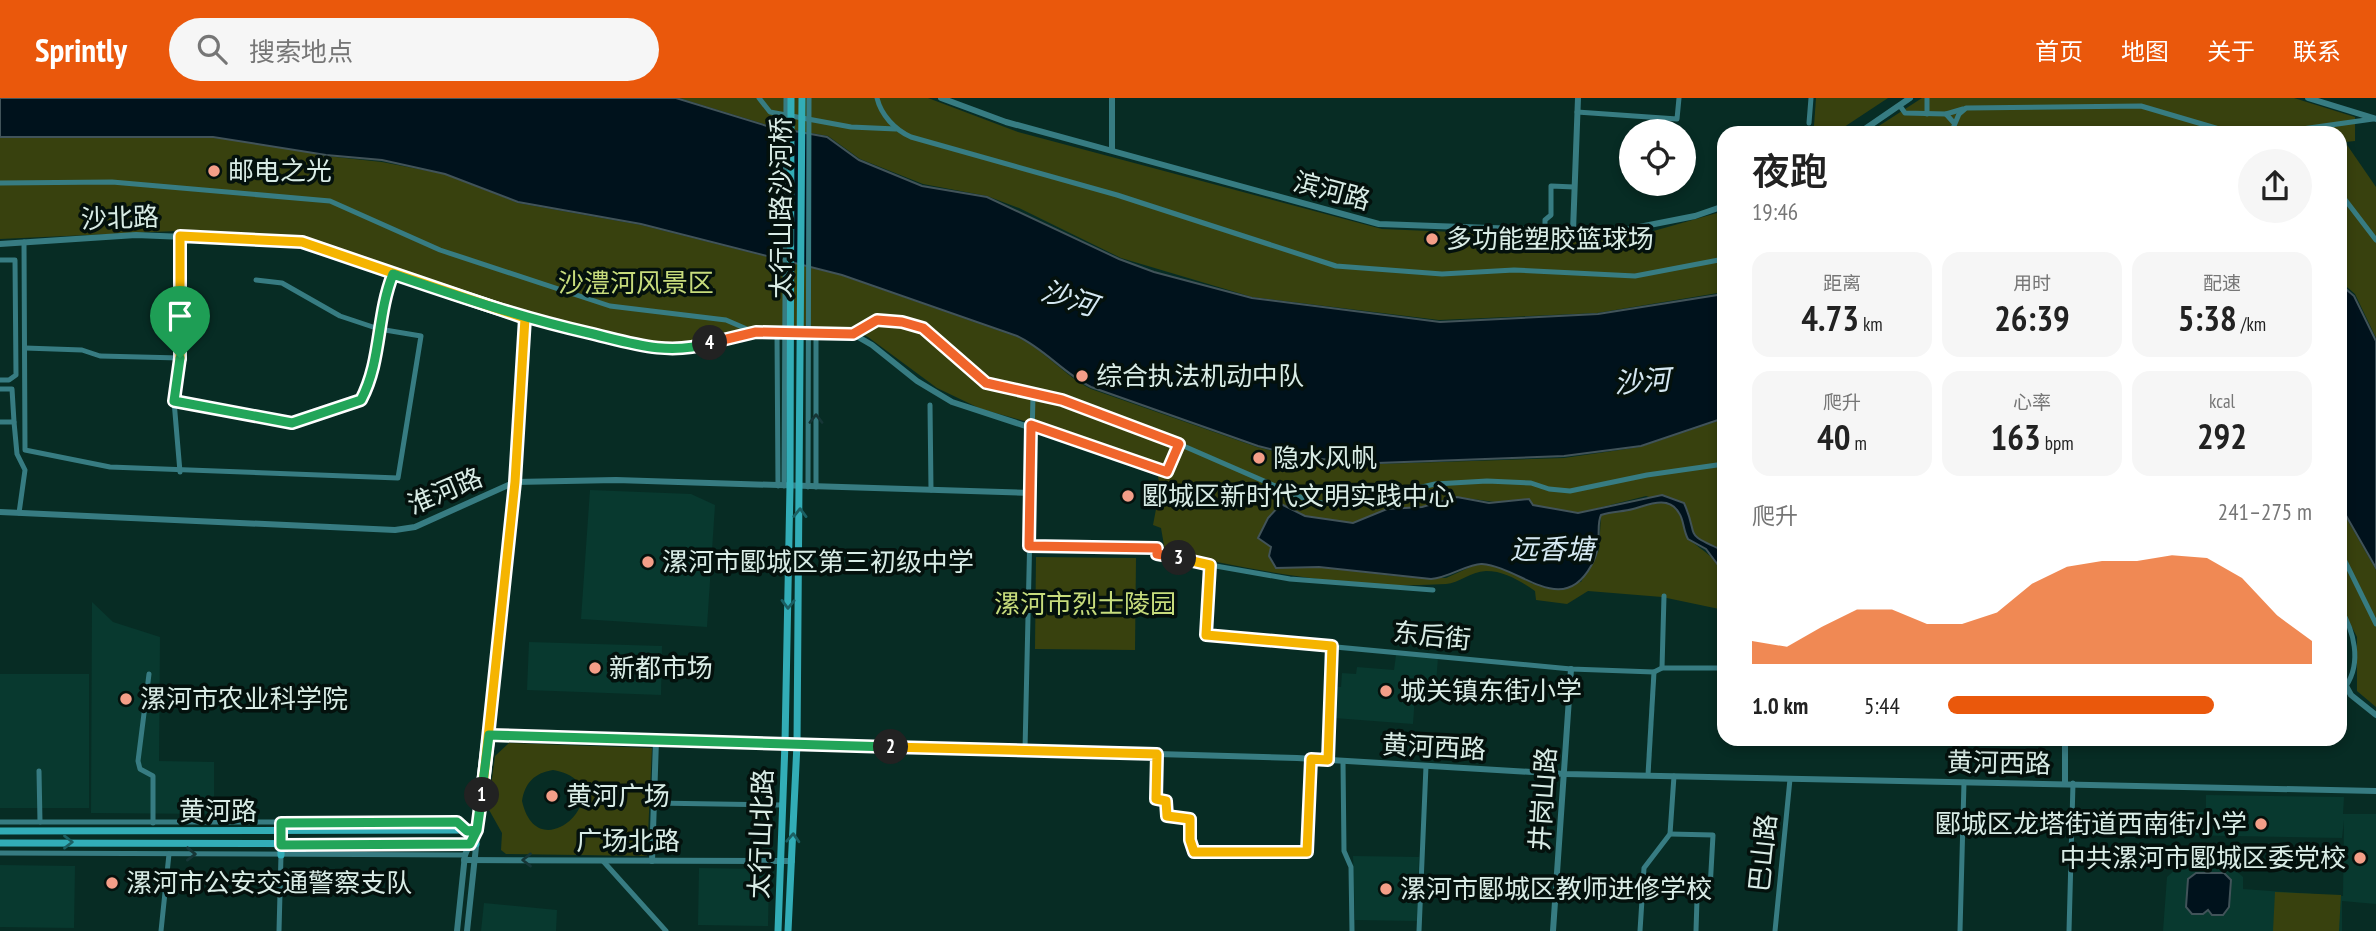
<!DOCTYPE html>
<html lang="zh">
<head>
<meta charset="utf-8">
<style>
  :root { --surface:#fff; --page:#f6f6f6; --text:#222; --muted:#767676; --accent:#ea580c }
  body { margin:0; font-family:"PT Sans Narrow","Noto Sans SC",sans-serif; background:var(--page); color:var(--text); height:100vh; display:flex; flex-direction:column; font-size:26px; white-space:nowrap }
  * { box-sizing:border-box; margin:0 }
  p { font-size:23px; color:var(--muted) }
  .icon { flex:none; width:38px; height:38px; fill:none; stroke:currentColor; stroke-width:2; stroke-linecap:round; stroke-linejoin:round }
  .map { position:relative; flex:1; overflow:hidden }
  .panel { position:absolute; left:1717px; top:28px; width:630px; height:620px; display:flex; flex-direction:column; background:var(--surface); border-radius:21px; box-shadow:0 4px 10px #0003 }
  .panel>* { flex:none }
  .tools { position:absolute; left:1619px; top:21px; display:grid; gap:14px }
  .tools a { display:grid; place-items:center; width:77px; height:77px; border-radius:50%; background:var(--surface); box-shadow:0 4px 10px #0003; font-size:35px }
  .pin { position:absolute; display:grid; place-items:center; width:60px; height:60px; color:#fff; margin:-72px -30px; border-radius:50% 50% 50% 0; rotate:-45deg; box-shadow:0 0 7px #0007 }
  .pin .icon { rotate:45deg }
  .km { position:absolute; width:35px; height:35px; margin:-18px; border-radius:50%; background:#222; color:#fff; font-size:19px; line-height:35px; text-align:center }
  .round { display:grid; place-items:center; flex:none; width:74px; height:74px; border-radius:37px; background:var(--page) }
  .headline { display:flex; align-items:center; justify-content:space-between; height:119px; padding:0 35px }
  h1 { font-size:38px; font-weight:600; line-height:52px }
  .stats { display:grid; grid-template-columns:repeat(3,1fr); gap:10px; height:119px; padding:7px 35px }
  .stats div { display:grid; align-content:center; border-radius:18px; background:var(--page); text-align:center }
  .stats b { font-size:35px; font-weight:600 }
  .stats small { font-size:19px; font-weight:400 }
  .stats p { font-size:19px }
  .chart { height:196px; padding:14px 35px }
  .chart p { display:flex; justify-content:space-between }
  .chart svg { width:100%; height:126px; margin-top:7px; fill:var(--accent); opacity:.7 }
  ul { padding:0 35px; list-style:none; font-size:23px }
  li { display:grid; grid-template-columns:112px 84px 1fr; align-items:center; height:52px }
  li i { height:18px; border-radius:9px; background:var(--accent) }
  header { display:flex; align-items:center; gap:42px; box-sizing:border-box; height:98px; padding:0 35px; background:var(--accent); color:#fff }
  header strong { font-size:33px }
  nav { display:flex; gap:38px; margin-inline-start:auto; font-size:24px }
  .search { width:490px; height:63px; background:var(--page); display:flex; align-items:center; gap:18px; box-sizing:border-box; padding:0 24px; border-radius:38px; color:var(--muted); font-size:26px }
  .map>svg:first-child { display:block }
</style>
</head>
<body>
<header>
<strong>Sprintly</strong>
<div class="search"><svg class="icon" aria-label="search" viewBox="0 0 24 24"><circle cx="10" cy="10" r="6"/><path d="M15 15l6 6"/></svg>搜索地点</div>
<nav><a>首页</a><a>地图</a><a>关于</a><a>联系</a></nav>
</header>
<div class="map">
<svg width="2376" height="833" viewBox="0 0 2376 833">
  <rect width="100%" height="100%" fill="#072c24"/>
  <g fill="#08392f">
    <path d="M 590,392 L 691,396 L 715,407 L 707,529 L 581,521 Z"/>
    <path d="M 92,504 L 113,524 L 160,539 L 159,663 L 214,664 L 214,716 L 91,715 Z"/>
    <path d="M 529,544 L 662,548 L 661,597 L 527,592 Z"/>
    <path d="M 1396,557 L 1438,560 L 1435,597 L 1415,596 L 1413,626 L 1334,620 L 1337,589 L 1341,589 L 1342,575 L 1356,576 L 1357,569 L 1394,572 Z"/>
    <rect x="0" y="576" width="89" height="134"/>
    <path d="M 2206,697 L 2344,699 L 2343,716 L 2376,716 L 2376,806 L 2342,803 L 2342,833 L 2163,833 L 2167,779 L 2186,762 L 2224,762 L 2243,779 L 2243,791 L 2343,798 L 2344,722 L 2342,740 L 2180,737 L 2181,714 L 2206,714 Z"/>
    <path d="M 1353,758 L 1419,759 L 1417,823 L 1355,822 Z"/>
    <path d="M 0,767 L 75,768 L 74,830 L 0,829 Z"/>
    <path d="M 699,770 L 758,771 L 769,778 L 768,828 L 698,827 Z"/>
    <path d="M 484,805 L 557,812 L 556,833 L 481,833 Z"/>
  </g>
  <g fill="#38410e" fill-rule="evenodd">
    <path d="M 679,0 L 928,0 L 1018,34 L 1382,131 L 1599,140 L 1643,136 L 1724,113 L 1724,194 L 1597,215 L 1439,222 L 1252,199 L 1121,160 L 1019,110 L 987,98 L 923,86 L 860,61 L 828,38 L 767,27 Z"/>
    <path d="M 1816,0 L 1888,0 L 1835,35 L 1817,35 L 1814,28 Z"/>
    <path d="M 1922,0 L 2294,0 L 2355,19 L 2355,43 L 2345,44 L 2376,89 L 2376,240 L 2355,196 L 2340,183 L 2340,35 L 1868,35 Z"/>
    <path d="M 0,40 L 213,40 L 250,43 L 326,58 L 382,64 L 444,76 L 518,105 L 641,127 L 840,177 L 1017,239 C 1046,253 1063,277 1091,291 L 1257,349 L 1306,361 L 1378,366 L 1564,360 L 1640,349 L 1724,321 L 1724,453 C 1697,442 1691,442 1687,412 L 1646,398 L 1578,415 L 1457,399 L 1422,409 L 1387,411 L 1353,425 L 1305,418 L 1281,406 L 1266,446 L 1271,449 L 1276,470 L 1319,469 L 1395,478 L 1446,480 L 1477,466 L 1501,468 L 1533,486 L 1581,484 L 1599,452 L 1601,417 C 1613,413 1622,413 1633,411 C 1648,408 1669,397 1679,415 C 1684,422 1683,432 1688,441 C 1724,468 1724,465 1724,512 L 1662,499 L 1588,493 L 1567,506 L 1536,502 L 1535,493 C 1520,483 1505,473 1486,473 C 1470,474 1459,485 1446,486 C 1351,492 1257,473 1165,453 L 1161,430 L 1153,427 L 1160,390 L 1156,367 L 1046,329 L 981,311 L 937,290 L 868,239 L 852,232 L 796,231 L 727,236 L 689,244 L 637,245 L 439,188 L 308,140 L 176,133 L 0,141 Z"/>
    <path d="M 2340,409 L 2376,472 L 2376,609 L 2357,593 L 2357,539 L 2340,506 Z"/>
    <path d="M 1036,459 L 1136,460 L 1135,552 L 1035,551 Z"/>
    <path d="M 509,645 L 652,650 L 647,758 L 506,756 L 501,752 L 502,735 L 488,710 L 495,658 ZM 553,672 C 628,685 539,778 522,703 C 525,685 534,675 553,672 Z"/>
    <path d="M 2275,794 L 2341,797 L 2339,833 L 2273,833 Z"/>
  </g>
  <g fill="#00121c" stroke="#415359" stroke-width="2">
    <path d="M 0,0 L 676,0 L 767,28 L 827,39 L 859,62 L 922,88 L 987,99 L 1119,161 L 1154,174 L 1252,200 L 1440,224 L 1598,216 L 1724,196 L 1724,320 L 1641,348 L 1564,358 L 1377,365 L 1306,360 L 1258,348 L 1091,289 C 1063,275 1045,251 1017,238 L 842,177 L 641,126 L 518,104 L 445,76 L 382,62 L 326,57 L 213,39 L 0,39 Z"/>
    <path d="M 2340,186 L 2354,198 L 2376,243 L 2376,470 L 2340,407 Z"/>
    <path d="M 1662,397 L 1684,405 C 1700,441 1681,434 1724,453 L 1724,475 L 1706,451 L 1688,441 C 1683,432 1684,422 1679,415 C 1669,397 1648,407 1633,411 C 1622,414 1613,413 1601,417 C 1595,429 1604,446 1591,468 C 1562,520 1521,469 1482,466 C 1469,465 1449,480 1431,481 L 1319,469 L 1276,470 L 1269,458 L 1271,449 L 1258,440 L 1268,420 L 1281,406 L 1305,418 L 1353,425 L 1387,411 L 1422,409 L 1457,399 L 1489,405 L 1529,401 L 1533,407 L 1578,415 Z"/>
    <path d="M 2196,775 L 2224,775 L 2231,782 L 2229,809 L 2223,817 L 2212,817 L 2208,812 L 2203,816 L 2192,816 L 2186,809 L 2188,781 Z"/>
  </g>
  <g fill="none" stroke-linecap="round" stroke-linejoin="round">
    <g stroke="#377c82" stroke-width="5">
      <path d="M 759,0 L 770,14 L 851,29 L 896,31"/>
      <path d="M 877,0 C 881,17 895,32 911,39 L 1117,97 L 1336,168 L 1442,176 L 1514,172 L 1635,178 L 1724,161"/>
      <path d="M 1927,0 L 1927,16"/>
      <path d="M 1900,8 L 1905,15 L 1946,16 L 1954,25"/>
      <path d="M 1577,14 L 1677,21 L 1679,0"/>
      <path d="M 1946,16 L 1963,11"/>
      <path d="M 1809,25 L 1811,0"/>
      <path d="M 1951,35 L 1959,16 L 1966,10 L 2141,8 L 2219,31 L 2246,33 L 2302,31 L 2373,21"/>
      <path d="M 0,85 L 112,84 L 330,103 L 440,152 L 610,208 L 726,222 L 756,235"/>
      <path d="M 2340,95 L 2376,142"/>
      <path d="M 1545,132 L 1545,122 L 1551,117 L 1551,88 L 1574,89"/>
      <path d="M 24,144 L 25,352 L 110,369 L 398,380 L 421,238 L 379,231 L 340,218 L 282,185 L 256,182"/>
      <path d="M 0,162 L 15,162 L 16,277 L 9,282 L 0,282"/>
      <path d="M 777,235 L 778,388"/>
      <path d="M 816,236 L 816,389"/>
      <path d="M 853,236 L 877,222 L 888,221 L 923,230 L 986,285 L 1062,302 L 1179,346 L 1312,404 L 1345,407 L 1435,386 L 1487,383 L 1531,385 L 1549,391 L 1570,393 L 1647,377 L 1724,366"/>
      <path d="M 25,250 L 82,252 L 100,258 L 180,260"/>
      <path d="M 0,291 L 12,291 L 14,324"/>
      <path d="M 174,303 L 292,325 L 361,302 C 382,262 376,219 393,176"/>
      <path d="M 930,307 L 931,392"/>
      <path d="M 0,324 L 14,324 L 17,356 L 25,372 L 19,415"/>
      <path d="M 180,374 L 174,303 L 180,260 L 180,138"/>
      <path d="M 784,388 L 786,0"/>
      <path d="M 808,389 L 809,0"/>
      <path d="M 1029,448 L 1157,450 L 1157,456 L 1210,467 L 1207,537 L 1571,571 L 1654,574 L 1662,570 L 1724,570"/>
      <path d="M 2340,453 L 2376,526"/>
      <path d="M 1210,467 L 1290,481 L 1433,492"/>
      <path d="M 2340,510 C 2354,533 2362,564 2346,588"/>
      <path d="M 1662,570 L 1664,498"/>
      <path d="M 149,576 L 138,663 L 140,671 L 153,678 L 153,725"/>
      <path d="M 1025,652 L 1033,297"/>
      <path d="M 1157,656 L 1156,701 L 1166,703 L 1167,718 L 1190,721 L 1190,742 L 1194,753 L 1307,753 L 1311,661"/>
      <path d="M 1328,662 L 1332,548"/>
      <path d="M 1343,663 L 1344,753 L 1351,769 L 1352,833"/>
      <path d="M 39,673 L 40,724"/>
      <path d="M 1648,677 L 1654,574"/>
      <path d="M 654,705 L 783,707"/>
      <path d="M 0,724 L 457,724 L 467,733"/>
      <path d="M 1670,736 L 1713,737 L 1710,791 L 1697,801 L 1696,833"/>
      <path d="M 284,748 L 304,755"/>
      <path d="M 0,755 L 465,757"/>
      <path d="M 603,763 L 666,833"/>
      <path d="M 161,833 L 169,756"/>
      <path d="M 279,833 L 281,757"/>
      <path d="M 1419,833 L 1426,668"/>
      <path d="M 1640,833 L 1644,770 L 1670,736 L 1674,678"/>
      <path d="M 1775,833 L 1790,681"/>
      <path d="M 1960,833 L 1964,684"/>
      <path d="M 2069,833 L 2073,685"/>
    </g>
    <g stroke="#377c82" stroke-width="6">
      <path d="M 941,0 L 1006,24 L 1379,126 L 1573,133 L 1629,131 L 1695,118 L 1724,108"/>
      <path d="M 1112,0 L 1112,52"/>
      <path d="M 2308,0 L 2376,21"/>
      <path d="M 1859,35 L 1910,0"/>
      <path d="M 1573,133 L 1578,0"/>
      <path d="M 0,146 L 136,137 L 302,144 L 525,220 L 659,252 L 693,251 L 756,235 L 853,236 L 872,247 L 917,283 L 952,304 L 1167,374 L 1179,346"/>
      <path d="M 0,414 L 395,432 L 415,429 L 515,384 L 616,382 L 1030,395"/>
      <path d="M 2340,587 L 2346,588 L 2351,597 L 2376,617"/>
      <path d="M 489,637 L 1297,660 L 1565,676 L 2376,693"/>
      <path d="M 2065,685 L 2065,640"/>
      <path d="M 464,762 L 792,763"/>
      <path d="M 652,763 L 656,642"/>
      <path d="M 457,833 L 465,757 L 471,743"/>
      <path d="M 467,833 L 515,384 L 525,220"/>
      <path d="M 1553,833 L 1571,571"/>
    </g>
    <g stroke="#32adb7" stroke-width="7">
      <path d="M 0,733 L 477,732"/>
      <path d="M 0,745 L 476,746"/>
      <path d="M 281,757 L 281,725"/>
      <path d="M 778,833 L 785,645 L 790,388 L 791,0"/>
      <path d="M 788,833 L 797,646 L 802,0"/>
    </g>
  </g>
  <defs><path id="oneway-chevron" d="M-2-3.5L2.5 0L-2 3.5" fill="none" stroke-width="1.6" stroke-linecap="round" stroke-linejoin="round" transform="scale(1.75)"/></defs>
  <g stroke="#163636">
    <use href="#oneway-chevron" transform="translate(816 321) rotate(-90)"/>
    <use href="#oneway-chevron" transform="translate(191 756) rotate(1)"/>
    <use href="#oneway-chevron" transform="translate(527 762) rotate(-180)"/>
  </g>
  <g stroke="#1b5f62">
    <use href="#oneway-chevron" transform="translate(800 415) rotate(-89)"/>
    <use href="#oneway-chevron" transform="translate(788 506) rotate(91)"/>
    <use href="#oneway-chevron" transform="translate(793 740) rotate(-87)"/>
    <use href="#oneway-chevron" transform="translate(68 744)"/>
  </g>
  <g fill="none" stroke-linecap="round" stroke-linejoin="round">
    <g stroke="#fff" stroke-width="14">
      <path id="split-1" d="M 180,260 L 180,138 L 302,144 L 525,220 L 515,384 L 482,697"/>
    </g>
    <g stroke="#fff" stroke-width="14">
      <path id="split-2" d="M 482,697 L 477,732 L 467,733 L 457,724 L 281,725 L 281,747 L 470,746 L 477,732 L 489,637 L 891,649"/>
    </g>
    <g stroke="#fff" stroke-width="14">
      <path id="split-3" d="M 891,649 L 1157,656 L 1156,701 L 1166,703 L 1167,718 L 1190,721 L 1190,742 L 1194,754 L 1307,754 L 1311,661 L 1328,662 L 1332,548 L 1206,537 L 1210,467 L 1179,460"/>
    </g>
    <g stroke="#fff" stroke-width="14">
      <path id="split-4" d="M 710,245 L 756,234 L 853,236 L 877,222 L 902,224 L 923,230 L 986,285 L 1062,302 L 1179,346 L 1167,374 L 1031,327 L 1029,448 L 1157,450 L 1157,456 L 1179,460"/>
    </g>
    <g stroke="#fff" stroke-width="14">
      <path id="split-5" d="M 180,260 L 174,303 L 292,325 L 361,302 C 382,262 376,219 393,176 C 458,198 522,220 589,235 C 631,245 667,258 710,245"/>
    </g>
    <use href="#split-1" stroke="#f5b400" stroke-width="9"/>
    <use href="#split-2" stroke="#22a559" stroke-width="9"/>
    <use href="#split-3" stroke="#f5b400" stroke-width="9"/>
    <use href="#split-4" stroke="#f0652b" stroke-width="9"/>
    <use href="#split-5" stroke="#22a559" stroke-width="9"/>
  </g>
  <g fill="#f49e88" stroke="#04110d" stroke-width="2.5">
    <circle cx="214" cy="73" r="7"/>
    <circle cx="1432" cy="141" r="7"/>
    <circle cx="1082" cy="278" r="7"/>
    <circle cx="1259" cy="360" r="7"/>
    <circle cx="1128" cy="398" r="7"/>
    <circle cx="648" cy="464" r="7"/>
    <circle cx="595" cy="570" r="7"/>
    <circle cx="1386" cy="593" r="7"/>
    <circle cx="126" cy="601" r="7"/>
    <circle cx="552" cy="698" r="7"/>
    <circle cx="2261" cy="726" r="7"/>
    <circle cx="2360" cy="760" r="7"/>
    <circle cx="112" cy="785" r="7"/>
    <circle cx="1386" cy="791" r="7"/>
  </g>
  <g text-anchor="middle" stroke-width="7" stroke-linejoin="round" paint-order="stroke">
    <g font-size="26" fill="#d9ece6" stroke="#04110d" text-anchor="start">
      <text x="228" y="82">邮电之光</text>
      <text x="1446" y="150">多功能塑胶篮球场</text>
      <text x="1096" y="287">综合执法机动中队</text>
      <text x="1273" y="369">隐水风帆</text>
      <text x="1142" y="407">郾城区新时代文明实践中心</text>
      <text x="662" y="473">漯河市郾城区第三初级中学</text>
      <text x="609" y="579">新都市场</text>
      <text x="1400" y="602">城关镇东街小学</text>
      <text x="140" y="610">漯河市农业科学院</text>
      <text x="566" y="707">黄河广场</text>
      <text x="2247" y="735" text-anchor="end">郾城区龙塔街道西南街小学</text>
      <text x="2346" y="769" text-anchor="end">中共漯河市郾城区委党校</text>
      <text x="126" y="794">漯河市公安交通警察支队</text>
      <text x="1400" y="800">漯河市郾城区教师进修学校</text>
    </g>
    <g font-size="26" fill="#d9ece6" stroke="#04110d">
      <text transform="translate(1332 93) rotate(15)" y="9">滨河路</text>
      <text transform="translate(781 110) rotate(-90)" y="9">太行山路沙河桥</text>
      <text transform="translate(120 120) rotate(-2)" y="9">沙北路</text>
      <text transform="translate(445 393) rotate(-23)" y="9">淮河路</text>
      <text transform="translate(1432 538) rotate(6)" y="9">东后街</text>
      <text transform="translate(1434 649) rotate(3)" y="9">黄河西路</text>
      <text transform="translate(1999 665) rotate(1)" y="9">黄河西路</text>
      <text transform="translate(1543 701) rotate(-86)" y="9">井岗山路</text>
      <text x="218" y="722">黄河路</text>
      <text transform="translate(761 736) rotate(-88)" y="9">太行山北路</text>
      <text x="628" y="752">广场北路</text>
      <text transform="translate(1763 755) rotate(-84)" y="9">巴山路</text>
    </g>
    <g font-size="26" fill="#c7dc7c" stroke="#04110d">
      <text x="636" y="194">沙澧河风景区</text>
      <text x="1085" y="515">漯河市烈士陵园</text>
    </g>
    <g font-size="28" font-style="italic" fill="#d5e8f2" stroke="#04110d">
      <text transform="translate(1069 200) rotate(18)" y="10">沙河</text>
      <text transform="translate(1642 283) rotate(-4)" y="10">沙河</text>
      <text x="1552" y="461">远香塘</text>
    </g>
  </g>
</svg>
<div class="tools">
<a><svg class="icon" aria-label="locate" viewBox="0 0 24 24"><circle cx="12" cy="12" r="6"/><path d="M12 2v4M12 18v4M2 12h4M18 12h4"/></svg></a>
</div>
<div class="pin" style="left:180px;top:260px;background:#1e9e55"><svg class="icon" aria-label="arrive" viewBox="0 0 24 24"><path d="M6 21V4h12l-3 4 3 4H6"/></svg></div>
<b class="km" style="left:482px;top:697px">1</b>
<b class="km" style="left:891px;top:649px">2</b>
<b class="km" style="left:1179px;top:460px">3</b>
<b class="km" style="left:710px;top:245px">4</b>
<section class="panel">
<div class="headline"><div><h1>夜跑</h1><p>19:46</p></div><a class="round"><svg class="icon" aria-label="share" viewBox="0 0 24 24"><path d="M12 15V3M7 8l5-5 5 5M5 13v7h14v-7"/></svg></a></div>
<div class="stats">
<div><p>距离</p><b>4.73<small> km</small></b></div>
<div><p>用时</p><b>26:39</b></div>
<div><p>配速</p><b>5:38<small> /km</small></b></div>
</div>
<div class="stats">
<div><p>爬升</p><b>40<small> m</small></b></div>
<div><p>心率</p><b>163<small> bpm</small></b></div>
<div><p>kcal</p><b>292</b></div>
</div>
<div class="chart"><p><span>爬升</span>241–275 m</p>
<svg viewBox="0 0 160 44" preserveAspectRatio="none"><path d="M0 44V36L10 38L20 31L30 25L40 25L50 30L60 30L70 26L80 16L90 10L100 8L110 8L120 6L130 7L140 14L150 27L160 36V44z"/></svg>
</div>
<ul>
<li><b>1.0 km</b>5:44<i style="width:73%"></i></li>
</ul>
</section>
</div>
</body>
</html>
